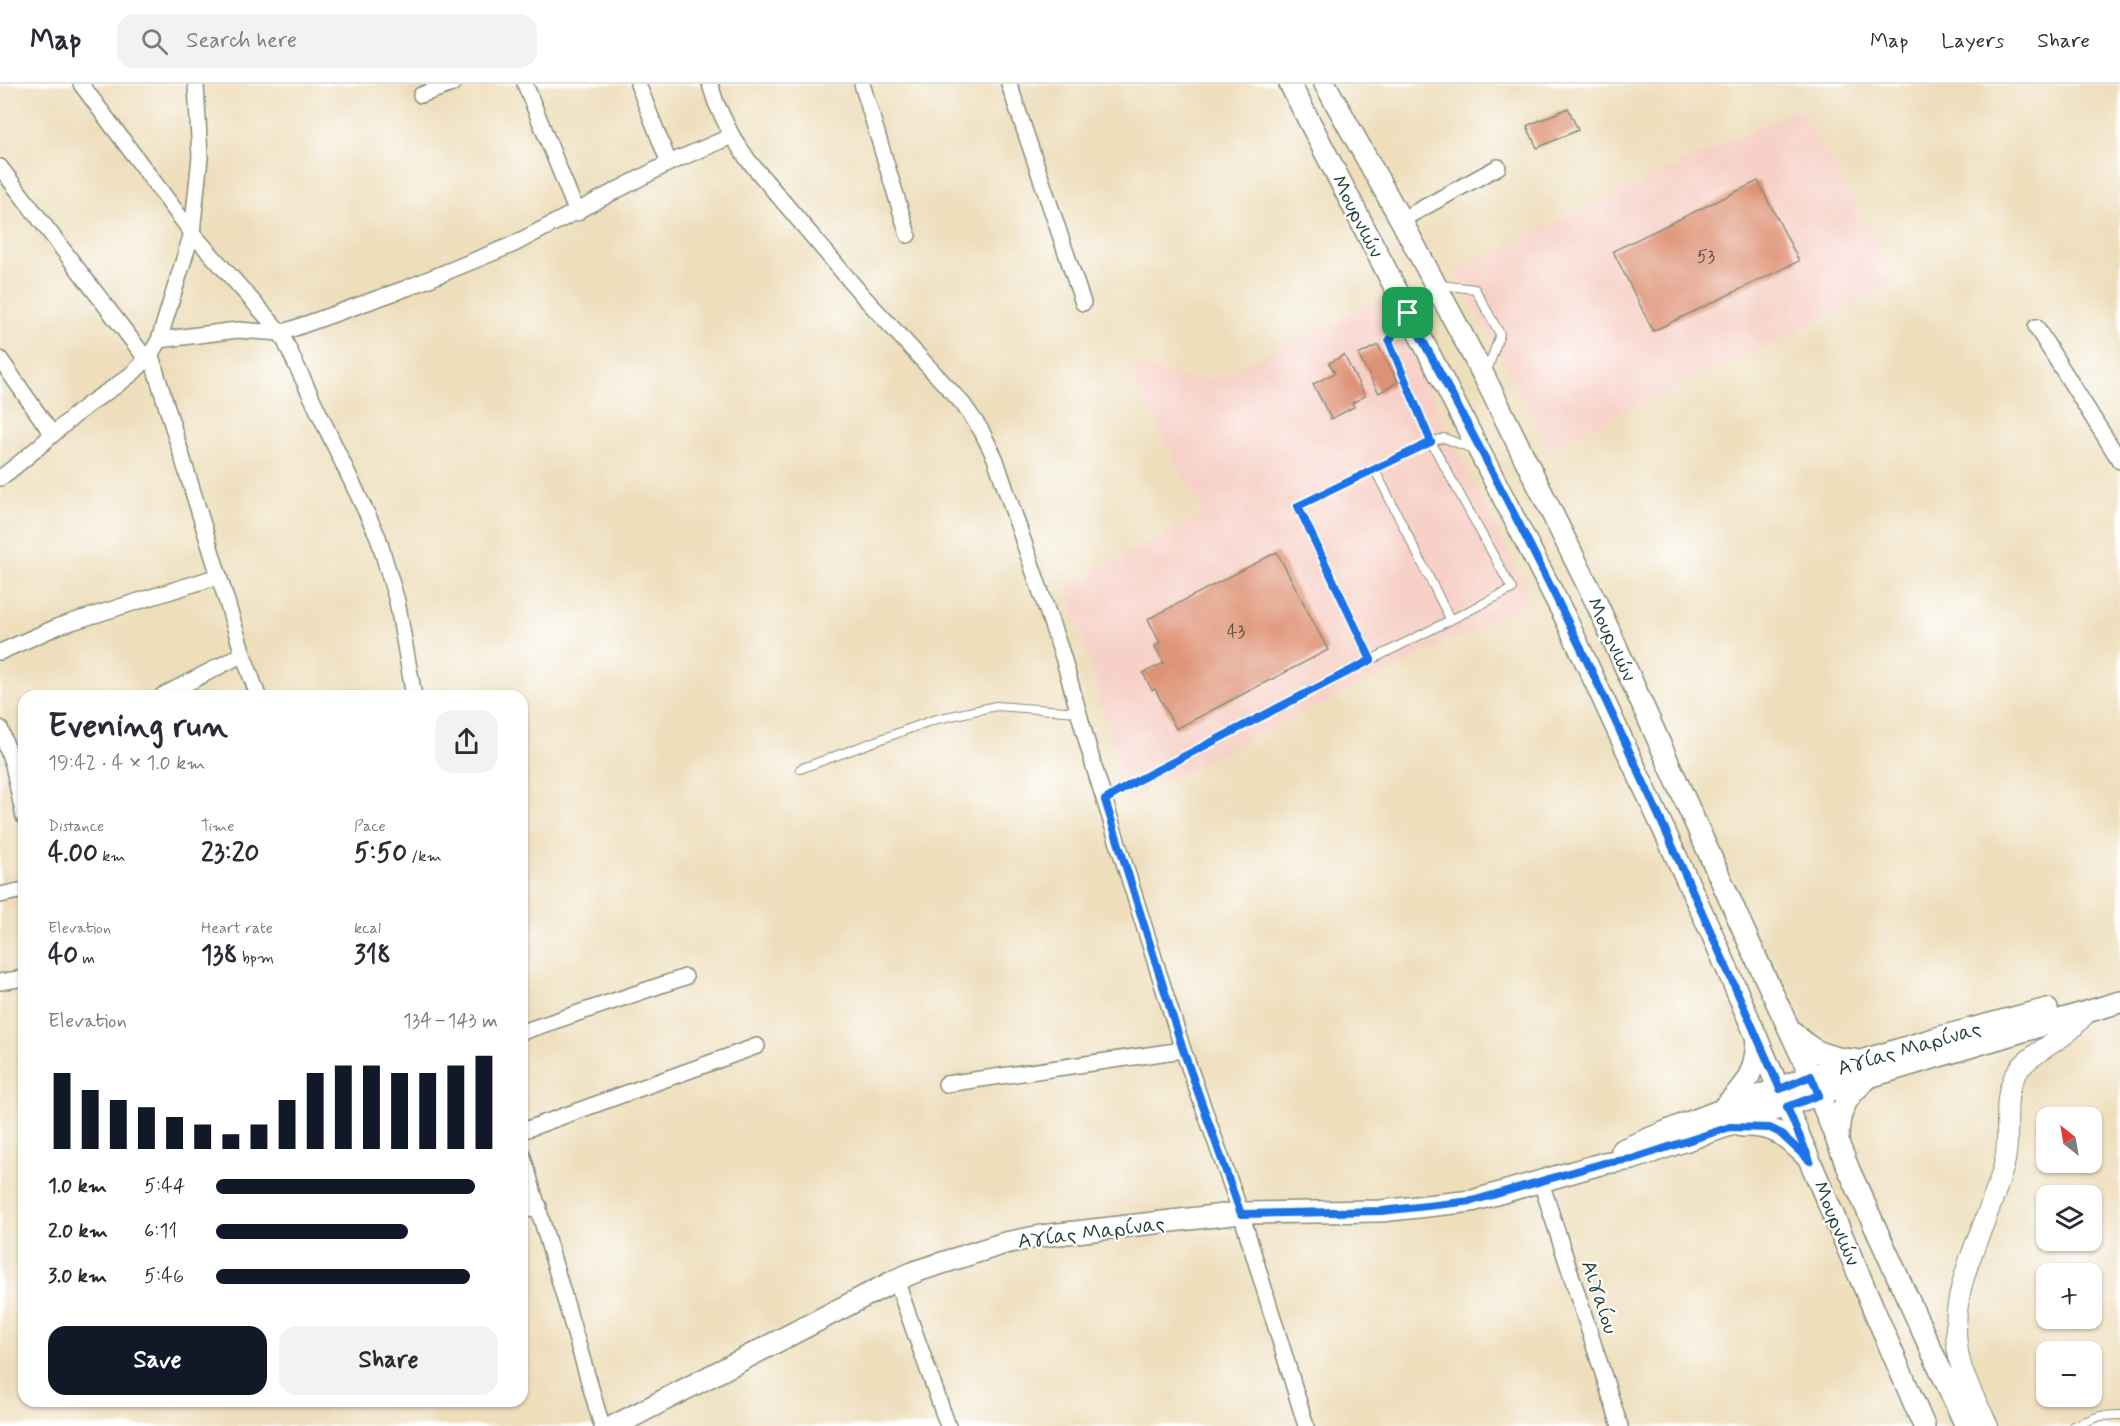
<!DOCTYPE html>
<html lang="en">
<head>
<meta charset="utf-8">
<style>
  :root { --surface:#fff; --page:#f2f2f3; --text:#2b2b33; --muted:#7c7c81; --line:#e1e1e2; --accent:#111827 }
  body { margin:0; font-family:Mynerve,sans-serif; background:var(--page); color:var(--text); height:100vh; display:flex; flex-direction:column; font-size:22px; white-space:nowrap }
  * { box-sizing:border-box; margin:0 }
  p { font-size:20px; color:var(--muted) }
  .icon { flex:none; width:33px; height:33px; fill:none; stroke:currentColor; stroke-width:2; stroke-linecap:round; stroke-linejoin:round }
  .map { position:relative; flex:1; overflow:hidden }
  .drawer { position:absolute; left:18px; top:606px; width:510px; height:717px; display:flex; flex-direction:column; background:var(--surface); border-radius:18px; box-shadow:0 2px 4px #0004 }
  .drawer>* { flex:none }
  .needle { width:39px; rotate:329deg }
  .buttons { position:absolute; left:2036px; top:1023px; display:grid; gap:12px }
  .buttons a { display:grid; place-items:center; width:66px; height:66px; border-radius:12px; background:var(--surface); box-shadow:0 2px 4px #0004; font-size:30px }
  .pin { position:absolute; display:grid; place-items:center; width:51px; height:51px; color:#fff; margin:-26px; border-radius:12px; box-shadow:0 3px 9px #0006 }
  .round { display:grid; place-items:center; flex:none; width:63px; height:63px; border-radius:18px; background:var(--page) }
  .overview { display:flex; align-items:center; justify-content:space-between; height:102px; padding:0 30px }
  h1 { font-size:33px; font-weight:800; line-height:45px }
  .figures { display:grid; grid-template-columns:repeat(3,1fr); gap:9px; height:102px; padding:6px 30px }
  .figures div { display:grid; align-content:center }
  .figures b { font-size:26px; font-weight:800 }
  .figures small { font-size:16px; font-weight:400 }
  .figures p { font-size:16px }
  .chart { height:168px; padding:12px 30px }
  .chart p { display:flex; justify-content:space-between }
  .chart svg { width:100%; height:108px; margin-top:6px; stroke:var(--accent); stroke-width:6 }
  .action { display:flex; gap:12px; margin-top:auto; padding:12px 30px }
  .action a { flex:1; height:69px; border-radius:18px; background:var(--accent); color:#fff; font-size:24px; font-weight:800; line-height:69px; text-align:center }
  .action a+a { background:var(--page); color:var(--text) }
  ul { padding:0 30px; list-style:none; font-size:20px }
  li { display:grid; grid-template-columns:96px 72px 1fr; align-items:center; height:45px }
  li i { height:15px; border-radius:8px; background:var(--accent) }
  header { display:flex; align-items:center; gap:36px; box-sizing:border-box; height:84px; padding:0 30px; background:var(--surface); border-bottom:2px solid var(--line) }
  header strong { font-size:28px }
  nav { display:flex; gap:33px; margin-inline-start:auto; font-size:21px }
  .search { width:420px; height:54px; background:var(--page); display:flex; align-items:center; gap:15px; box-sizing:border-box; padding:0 21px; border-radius:18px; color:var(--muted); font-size:22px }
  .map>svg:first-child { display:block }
</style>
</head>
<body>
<header>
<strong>Map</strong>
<div class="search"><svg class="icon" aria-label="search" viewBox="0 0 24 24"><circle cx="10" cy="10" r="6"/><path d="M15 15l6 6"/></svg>Search here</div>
<nav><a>Map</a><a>Layers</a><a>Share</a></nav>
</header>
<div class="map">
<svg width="2120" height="1342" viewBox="0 0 2120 1342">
  <rect width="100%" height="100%" fill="#fff"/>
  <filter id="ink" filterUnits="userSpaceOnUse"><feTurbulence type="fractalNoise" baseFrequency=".0167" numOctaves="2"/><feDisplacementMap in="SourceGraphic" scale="12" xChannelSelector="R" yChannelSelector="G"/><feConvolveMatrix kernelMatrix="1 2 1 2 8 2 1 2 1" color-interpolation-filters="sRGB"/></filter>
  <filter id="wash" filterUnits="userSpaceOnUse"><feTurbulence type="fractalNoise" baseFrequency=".008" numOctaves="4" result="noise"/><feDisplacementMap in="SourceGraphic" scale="24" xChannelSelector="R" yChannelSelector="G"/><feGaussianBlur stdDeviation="1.35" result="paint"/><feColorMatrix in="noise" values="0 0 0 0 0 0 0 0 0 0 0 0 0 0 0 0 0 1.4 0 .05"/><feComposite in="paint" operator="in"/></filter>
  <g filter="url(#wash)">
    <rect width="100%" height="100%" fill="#eedebc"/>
    <g fill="#f7d1c7">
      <path d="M 1800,24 L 1899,199 L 1549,363 L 1455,187 Z"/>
      <path d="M 1384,214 L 1532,517 L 1129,714 L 1068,503 L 1204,431 L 1125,280 L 1189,295 L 1212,296 Z"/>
    </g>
    <g id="blocks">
      <g fill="#de9274">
        <path d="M 1568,24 L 1578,46 L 1537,64 L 1527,42 Z"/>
        <path d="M 1758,97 L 1799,177 L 1653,247 L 1613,167 Z"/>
        <path d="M 1378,261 L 1398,298 L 1379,309 L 1358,271 Z"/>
        <path d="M 1344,271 L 1365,312 L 1352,319 L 1354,323 L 1331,335 L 1313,300 L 1335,289 L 1329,279 Z"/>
        <path d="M 1277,468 L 1328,566 L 1176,645 L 1155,605 L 1152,606 L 1143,589 L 1164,579 L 1155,562 L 1160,559 L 1148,535 Z"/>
      </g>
    </g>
  </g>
  <g filter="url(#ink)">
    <use href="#blocks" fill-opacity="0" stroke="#868e78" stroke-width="1.5"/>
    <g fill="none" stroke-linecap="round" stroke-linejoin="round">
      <g stroke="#868e78" stroke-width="10">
        <g id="service">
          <path d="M 1440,201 L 1475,205 L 1500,250 L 1486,290"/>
          <path d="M 1375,386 L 1450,535"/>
          <path d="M 1371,576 L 1512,505 L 1431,358 L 1389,257 L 1406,231"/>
          <path d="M 800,685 L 933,636 L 996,622 L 1079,628"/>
          <path d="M 1105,716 L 1138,696 L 1371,576 L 1298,422 L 1431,358 L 1444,354 L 1473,365"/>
          <path d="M 2073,1342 L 2100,1332 L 2120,1331"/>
        </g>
      </g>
      <g stroke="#868e78" stroke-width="18">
        <g id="minor">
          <path d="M 81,0 L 192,149 L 281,249 L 378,453 L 397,517 L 414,612"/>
          <path d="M 525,0 L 577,129"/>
          <path d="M 638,0 L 669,79"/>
          <path d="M 710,0 L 716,19 L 732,52 L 748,76 L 862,211 L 963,320 L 981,346 L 995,374 L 1063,573 L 1094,683 L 1183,966 L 1241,1129 L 1306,1342"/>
          <path d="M 862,0 L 908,151"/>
          <path d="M 1009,0 L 1083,219"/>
          <path d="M 421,11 L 452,0"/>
          <path d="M 0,83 L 147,276"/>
          <path d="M 1401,136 L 1498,83"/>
          <path d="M 2036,243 L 2120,377"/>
          <path d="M 159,256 L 237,246 L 281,249 L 407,204 L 512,161 L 669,79 L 732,52"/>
          <path d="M 151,272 L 243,570 L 258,612"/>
          <path d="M 0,275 L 52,350"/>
          <path d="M 0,394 C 30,373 56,346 85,323 C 115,301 141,290 159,256 L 192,149 L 200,73 L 196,0"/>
          <path d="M 0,568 L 59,542 L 219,492"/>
          <path d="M 162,612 L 243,570"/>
          <path d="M 0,644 L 13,681 L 24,733"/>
          <path d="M 0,811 L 24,806"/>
          <path d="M 0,898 L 24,894"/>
          <path d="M 522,948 L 685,893"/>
          <path d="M 946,1000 L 1183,966"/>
          <path d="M 522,1047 L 757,962"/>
          <path d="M 522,1069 L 602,1342"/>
          <path d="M 1541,1098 L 1620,1342"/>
          <path d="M 522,1127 L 539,1122"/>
          <path d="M 896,1196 L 948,1342"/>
        </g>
      </g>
      <g stroke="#868e78" stroke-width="22">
        <path id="tertiary" d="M 1988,1342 C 1980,1324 1969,1306 1963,1288 C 1938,1214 1986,1150 2004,1081 C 2013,1048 1998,1012 2020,984 C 2033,969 2053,960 2068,948 C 2075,942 2081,935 2087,928"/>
      </g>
      <g stroke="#868e78" stroke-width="24">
        <g id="secondary">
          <path d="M 1290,0 L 1566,535 L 1713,852 L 1924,1342"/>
          <path d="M 1325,0 L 1401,136 L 1485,294 L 1597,520 L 1757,876 L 1811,992 L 1849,1086 L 1966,1342"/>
          <path d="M 1794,949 C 1811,968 1829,974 1854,976"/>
          <path d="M 1724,1023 C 1747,1000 1756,988 1757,954"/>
          <path d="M 1742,1042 C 1772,1041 1784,1050 1804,1070"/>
          <path d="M 1838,1055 C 1838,1029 1845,1013 1865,997"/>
          <path d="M 1622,1066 L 1682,1041 L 1811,992 L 1937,954 L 2047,925"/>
          <path d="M 614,1342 L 896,1196 L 917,1187 L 1005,1159 L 1041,1152 L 1241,1129 L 1381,1127 L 1472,1117 L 1604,1079 L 1632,1075 L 1869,993 L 2120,918"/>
        </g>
      </g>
      <use href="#service" stroke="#fff" stroke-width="8"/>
      <use href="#minor" stroke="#fff" stroke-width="15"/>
      <use href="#tertiary" stroke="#fff" stroke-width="20"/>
      <use href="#secondary" stroke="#fff" stroke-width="21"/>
    </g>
  </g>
  <g fill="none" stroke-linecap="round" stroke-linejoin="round" filter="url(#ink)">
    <g stroke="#fff" stroke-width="12">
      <path id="route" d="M 1408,229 C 1462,330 1516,431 1566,534 C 1642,689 1710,847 1780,1005 L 1811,992 L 1819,1011 L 1787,1023 L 1810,1077 L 1780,1049 L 1770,1044 L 1730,1043 L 1632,1075 L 1604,1079 L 1472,1117 L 1382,1127 L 1241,1130 L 1183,966 L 1105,716 L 1138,696 L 1371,576 L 1298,422 L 1431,358 L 1389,257 Z"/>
    </g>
    <use href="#route" stroke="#1a73e8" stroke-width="8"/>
  </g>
  <g text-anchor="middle" stroke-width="4.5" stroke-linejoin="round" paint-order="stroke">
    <g font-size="18" fill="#4f5244">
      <text x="1706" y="178">53</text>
      <text x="1236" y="553">43</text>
    </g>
    <g font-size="21" fill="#1f3d34" stroke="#fff">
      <text transform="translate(1358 132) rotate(63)" y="7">Μουρνιών</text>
      <text transform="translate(1612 555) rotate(65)" y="7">Μουρνιών</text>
      <text transform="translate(1909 964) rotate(-16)" y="7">Αγίας Μαρίνας</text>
      <text transform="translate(1837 1139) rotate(67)" y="7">Μουρνιών</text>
      <text transform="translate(1091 1148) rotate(-7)" y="7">Αγίας Μαρίνας</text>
      <text transform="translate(1600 1213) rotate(72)" y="7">Αιγαίου</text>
    </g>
  </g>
</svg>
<div class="buttons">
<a><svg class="needle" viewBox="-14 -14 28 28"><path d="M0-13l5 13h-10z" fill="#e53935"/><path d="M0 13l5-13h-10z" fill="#7c7c81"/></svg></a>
<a><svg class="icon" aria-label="layers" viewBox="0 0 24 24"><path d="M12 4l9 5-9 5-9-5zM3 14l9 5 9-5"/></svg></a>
<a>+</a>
<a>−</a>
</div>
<div class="pin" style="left:1408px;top:229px;background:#1e9e55"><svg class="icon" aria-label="arrive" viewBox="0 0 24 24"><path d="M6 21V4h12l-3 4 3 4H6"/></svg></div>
<section class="drawer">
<div class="overview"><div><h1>Evening run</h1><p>19:42 · 4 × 1.0 km</p></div><a class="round"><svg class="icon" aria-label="share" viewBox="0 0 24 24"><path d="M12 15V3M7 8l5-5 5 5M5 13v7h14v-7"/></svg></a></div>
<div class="figures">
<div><p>Distance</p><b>4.00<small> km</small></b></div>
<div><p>Time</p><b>23:20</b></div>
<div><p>Pace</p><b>5:50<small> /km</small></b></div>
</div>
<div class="figures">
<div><p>Elevation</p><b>40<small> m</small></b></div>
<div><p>Heart rate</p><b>138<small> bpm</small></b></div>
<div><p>kcal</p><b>318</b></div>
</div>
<div class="chart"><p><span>Elevation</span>134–143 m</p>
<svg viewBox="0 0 160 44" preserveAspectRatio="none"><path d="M5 44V13M15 44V20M25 44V24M35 44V27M45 44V31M55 44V34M65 44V38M75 44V34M85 44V24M95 44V13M105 44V10M115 44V10M125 44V13M135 44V13M145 44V10M155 44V6"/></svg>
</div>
<ul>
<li><b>1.0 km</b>5:44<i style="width:92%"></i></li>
<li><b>2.0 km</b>6:11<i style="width:68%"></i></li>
<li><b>3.0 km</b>5:46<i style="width:90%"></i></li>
</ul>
<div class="action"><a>Save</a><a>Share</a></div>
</section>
</div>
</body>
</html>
